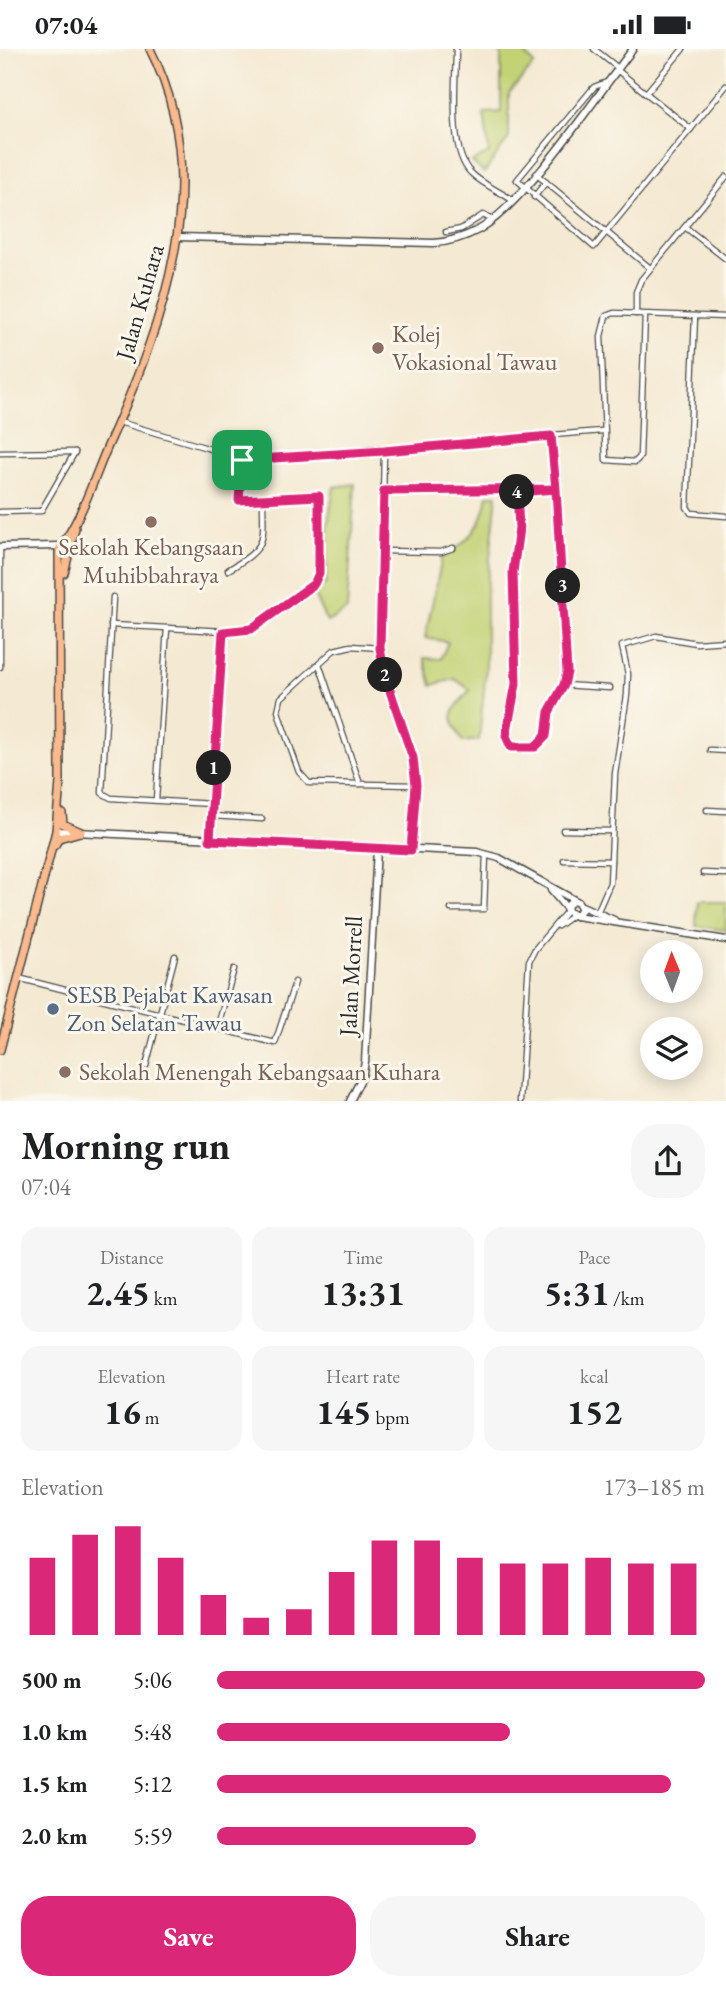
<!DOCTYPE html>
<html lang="en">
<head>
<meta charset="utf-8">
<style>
  :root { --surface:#fff; --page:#f6f6f6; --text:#202124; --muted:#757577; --accent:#db2777 }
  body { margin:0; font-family:"EB Garamond",serif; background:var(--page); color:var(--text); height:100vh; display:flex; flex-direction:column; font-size:26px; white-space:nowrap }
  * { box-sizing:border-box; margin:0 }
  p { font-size:23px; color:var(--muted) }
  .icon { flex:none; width:38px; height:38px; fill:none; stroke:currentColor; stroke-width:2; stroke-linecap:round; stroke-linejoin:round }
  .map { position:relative; height:1052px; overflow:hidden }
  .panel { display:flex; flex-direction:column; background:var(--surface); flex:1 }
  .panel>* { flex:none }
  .needle { width:46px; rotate:359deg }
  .controls { position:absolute; left:640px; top:891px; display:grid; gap:14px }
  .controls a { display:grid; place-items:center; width:63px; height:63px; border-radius:50%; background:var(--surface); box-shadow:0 4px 18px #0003; font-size:35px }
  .pin { position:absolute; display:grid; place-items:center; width:60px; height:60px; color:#fff; margin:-30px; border-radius:14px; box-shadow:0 4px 10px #0006 }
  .km { position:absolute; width:35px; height:35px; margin:-18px; border-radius:50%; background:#222; color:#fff; font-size:19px; line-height:35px; text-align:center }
  .round { display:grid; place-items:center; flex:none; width:74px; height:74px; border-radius:28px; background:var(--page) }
  .summary { display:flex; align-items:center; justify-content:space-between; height:119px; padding:0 21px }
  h1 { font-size:38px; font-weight:700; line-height:52px }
  .stats { display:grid; grid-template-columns:repeat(3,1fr); gap:10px; height:119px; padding:7px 21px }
  .stats div { display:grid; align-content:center; border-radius:18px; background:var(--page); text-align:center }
  .stats b { font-size:35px; font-weight:700 }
  .stats small { font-size:19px; font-weight:400 }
  .stats p { font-size:19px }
  .chart { height:196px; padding:14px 21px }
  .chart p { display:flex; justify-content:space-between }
  .chart svg { width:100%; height:126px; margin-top:7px; stroke:var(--accent); stroke-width:6 }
  .primary-button { display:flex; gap:14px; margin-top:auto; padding:14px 21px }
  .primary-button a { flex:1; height:80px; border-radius:28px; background:var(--accent); color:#fff; font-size:28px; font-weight:700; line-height:80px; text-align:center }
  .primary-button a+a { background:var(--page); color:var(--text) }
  ul { padding:0 21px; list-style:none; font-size:23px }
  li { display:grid; grid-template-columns:112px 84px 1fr; align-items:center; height:52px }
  li i { height:18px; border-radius:9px; background:var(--accent) }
  .status { display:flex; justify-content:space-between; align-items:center; height:49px; padding:0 35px; background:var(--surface); direction:ltr }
  .status svg { height:19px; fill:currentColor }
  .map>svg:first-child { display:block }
</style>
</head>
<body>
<div class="status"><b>07:04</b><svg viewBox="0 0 49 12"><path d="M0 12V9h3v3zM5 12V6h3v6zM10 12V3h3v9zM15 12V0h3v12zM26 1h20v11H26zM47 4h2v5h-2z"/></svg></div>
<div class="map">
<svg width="726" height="1052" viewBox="0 0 726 1052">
  <rect width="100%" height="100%" fill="#fbf7ec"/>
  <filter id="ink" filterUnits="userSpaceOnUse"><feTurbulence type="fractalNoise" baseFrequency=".0143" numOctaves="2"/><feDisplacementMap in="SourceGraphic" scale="14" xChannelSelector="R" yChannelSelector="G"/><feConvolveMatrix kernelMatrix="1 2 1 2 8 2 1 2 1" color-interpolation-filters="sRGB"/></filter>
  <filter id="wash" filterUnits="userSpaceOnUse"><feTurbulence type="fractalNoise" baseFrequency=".00686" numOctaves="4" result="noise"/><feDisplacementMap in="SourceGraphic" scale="28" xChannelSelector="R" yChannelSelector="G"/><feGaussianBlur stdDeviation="1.57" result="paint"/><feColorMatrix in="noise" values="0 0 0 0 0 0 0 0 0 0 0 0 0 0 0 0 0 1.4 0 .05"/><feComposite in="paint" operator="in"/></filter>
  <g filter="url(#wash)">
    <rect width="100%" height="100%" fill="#f4e9d2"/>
    <g fill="#c2d274" stroke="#767e50" stroke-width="2">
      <path d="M 501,0 L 520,0 L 535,15 L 509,44 L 509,89 L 484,124 L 472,113 L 489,104 L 484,64 L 501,63 Z"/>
      <path d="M 355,435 L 347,561 L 327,573 L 313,544 L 326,534 L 328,475 L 334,438 Z"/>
      <path d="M 488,446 L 497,446 L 486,545 L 486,621 L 479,691 L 463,693 C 446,664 450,665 470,641 L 455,630 L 432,636 L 424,609 L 441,610 L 448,593 L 425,589 L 442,509 C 469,492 483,479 488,446 Z"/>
      <path d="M 697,853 L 726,853 L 726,881 L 696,877 Z"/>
    </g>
  </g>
  <g filter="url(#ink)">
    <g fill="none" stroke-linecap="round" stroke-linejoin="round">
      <g stroke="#494844" stroke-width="7">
        <g id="minor">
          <path d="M 456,0 C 456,31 448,102 471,124 C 482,135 499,142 512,151"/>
          <path d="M 594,0 L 618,19"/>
          <path d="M 617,21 L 691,80"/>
          <path d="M 607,33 L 594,38 L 517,131 L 594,198 L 726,37"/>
          <path d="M 646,44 L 683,0"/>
          <path d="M 536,125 L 650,219"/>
          <path d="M 534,148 L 546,133"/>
          <path d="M 685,178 L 726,210"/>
          <path d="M 446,183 L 461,180 L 483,166 L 491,170"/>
          <path d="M 636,265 L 636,243 L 641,231 L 726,128"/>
          <path d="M 645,266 L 640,408 L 635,413 L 606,411 L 601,287 L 606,267 L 614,264 L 726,268"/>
          <path d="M 695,267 L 687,458 L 691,464 L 726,467"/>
          <path d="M 119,373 L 248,411 L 602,382"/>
          <path d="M 384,402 L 380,599 C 386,637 403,671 413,708 C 420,737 414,770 412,800"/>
          <path d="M 0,404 L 75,403"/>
          <path d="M 384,442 L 557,441"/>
          <path d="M 517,443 L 519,479 L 513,523 L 516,635 L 506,687 L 511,698 C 523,701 534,700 544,691 L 549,663 L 564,636 L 567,623 L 551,387"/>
          <path d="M 0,463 L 41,462 L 75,403"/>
          <path d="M 383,502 L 441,503 L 453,499"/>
          <path d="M 228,521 C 269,497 263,494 263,449"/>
          <path d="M 113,548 L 102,744 L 111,749 L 212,755"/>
          <path d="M 111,576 L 243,583 C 260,579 315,540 319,524 L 319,447 L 310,445 L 239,451 L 242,411"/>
          <path d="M 380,599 L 351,597 L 334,601 L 281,649 L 278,662 L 281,672 L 299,723 L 309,734 L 416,736"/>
          <path d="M 319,615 L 360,735"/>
          <path d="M 0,618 L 0,498"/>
          <path d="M 564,636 L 610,639"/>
          <path d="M 710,701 L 726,702"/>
          <path d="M 156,751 L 167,579"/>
          <path d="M 707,761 L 726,762"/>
          <path d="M 212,767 L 262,770"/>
          <path d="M 563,781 L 611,782"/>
          <path d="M 210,791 L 223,583"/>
          <path d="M 564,811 L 611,812"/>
          <path d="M 703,824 L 726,825"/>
          <path d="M 451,860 L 484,860 L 486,805"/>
          <path d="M 597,864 L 610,834 L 615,725 L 627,646 L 628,625 L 622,597 L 656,587 L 696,594 L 726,592"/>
          <path d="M 558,877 L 572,867"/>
          <path d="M 18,929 L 275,994 L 295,933"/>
          <path d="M 217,980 L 234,920"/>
          <path d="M 146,1017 L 175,907"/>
          <path d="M 520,1052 L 529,912 L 535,900 L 567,862"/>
        </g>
      </g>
      <g stroke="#494844" stroke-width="9">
        <g id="tertiary">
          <path d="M 178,188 L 434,194 C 450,193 465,188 480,180 C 528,151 596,47 633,0"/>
          <path d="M 0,498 L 61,497"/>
          <path d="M 56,782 L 477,803 L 499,809 L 578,853 L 582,860 L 576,867 L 567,862 L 568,856 L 573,852"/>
          <path d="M 551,841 L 567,860"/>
          <path d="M 582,857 L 614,871"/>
          <path d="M 576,867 L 726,891"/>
          <path d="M 350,1052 L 362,1028 L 365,1013 L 377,800"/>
        </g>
      </g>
      <g stroke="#494844" stroke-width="10">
        <g id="primary">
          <path d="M 64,524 L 75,479"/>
          <path d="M 62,764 L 63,775 L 81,783"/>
          <path d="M 55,796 L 59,789 L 80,783"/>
          <path d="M 0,1001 L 56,782 L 60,733 L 59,500 C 81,471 93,432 107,399 C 163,274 217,132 150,0"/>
        </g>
      </g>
      <use href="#minor" stroke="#fff" stroke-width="4.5"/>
      <use href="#tertiary" stroke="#fff" stroke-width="6"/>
      <use href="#primary" stroke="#fbba8d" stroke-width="7"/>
    </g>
  </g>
  <g fill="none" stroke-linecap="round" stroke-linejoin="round" filter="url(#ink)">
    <g stroke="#fff" stroke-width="14">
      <path id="route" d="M 242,411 L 239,451 L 319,447 L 319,524 L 314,535 L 251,580 L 223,583 L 210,791 L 411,801 L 416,736 L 413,709 L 385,627 L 380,599 L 384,442 L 556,440 L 567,623 L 564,636 L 549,663 L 546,687 L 535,698 L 511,698 L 506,687 L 516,635 L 513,523 L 519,479 L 517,443 L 556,440 L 551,387 L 384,402 L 242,411"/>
    </g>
    <use href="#route" stroke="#db2777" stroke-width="9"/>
  </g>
  <g fill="#8d6e63" stroke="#fbf7ec" stroke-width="2.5">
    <circle cx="378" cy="299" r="7"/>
    <circle cx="151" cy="473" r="7"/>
    <circle cx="65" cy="1023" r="7"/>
  </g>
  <circle fill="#5c6f8a" stroke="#fbf7ec" stroke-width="2.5" cx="53" cy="960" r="7"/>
  <g text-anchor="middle" stroke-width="6" stroke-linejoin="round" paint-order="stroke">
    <g font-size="24" fill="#2b2b2b" stroke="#fbf7ec">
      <text transform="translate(140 253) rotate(-74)" y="8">Jalan Kuhara</text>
      <text transform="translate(351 927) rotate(-87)" y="8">Jalan Morrell</text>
    </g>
    <g font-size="24" fill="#785e54" stroke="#fbf7ec" text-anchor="start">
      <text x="392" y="293">Kolej<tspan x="392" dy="28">Vokasional Tawau</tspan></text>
      <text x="151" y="506" text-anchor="middle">Sekolah Kebangsaan<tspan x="151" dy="28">Muhibbahraya</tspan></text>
      <text x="79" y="1031">Sekolah Menengah Kebangsaan Kuhara</text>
    </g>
    <g font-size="24" fill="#4e5e75" stroke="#fbf7ec" text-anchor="start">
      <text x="67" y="954">SESB Pejabat Kawasan<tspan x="67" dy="28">Zon Selatan Tawau</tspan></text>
    </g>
  </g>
</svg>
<div class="controls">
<a><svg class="needle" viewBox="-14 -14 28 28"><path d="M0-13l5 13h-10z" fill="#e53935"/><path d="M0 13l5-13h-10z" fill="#757577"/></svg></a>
<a><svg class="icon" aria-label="layers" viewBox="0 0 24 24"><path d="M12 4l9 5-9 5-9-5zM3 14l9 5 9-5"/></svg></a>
</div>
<div class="pin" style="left:242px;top:411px;background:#1e9e55"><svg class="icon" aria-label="arrive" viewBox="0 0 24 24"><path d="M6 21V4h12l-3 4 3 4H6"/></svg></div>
<b class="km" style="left:214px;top:719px">1</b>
<b class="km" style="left:385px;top:626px">2</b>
<b class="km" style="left:563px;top:537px">3</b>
<b class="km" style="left:517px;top:443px">4</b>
</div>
<section class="panel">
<div class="summary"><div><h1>Morning run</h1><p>07:04</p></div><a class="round"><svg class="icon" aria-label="share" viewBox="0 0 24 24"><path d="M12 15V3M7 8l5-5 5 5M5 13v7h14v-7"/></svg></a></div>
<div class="stats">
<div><p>Distance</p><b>2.45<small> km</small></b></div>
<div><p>Time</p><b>13:31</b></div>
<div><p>Pace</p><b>5:31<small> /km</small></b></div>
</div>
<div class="stats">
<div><p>Elevation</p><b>16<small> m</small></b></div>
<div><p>Heart rate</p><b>145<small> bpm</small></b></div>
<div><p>kcal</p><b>152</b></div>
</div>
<div class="chart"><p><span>Elevation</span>173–185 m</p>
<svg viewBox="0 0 160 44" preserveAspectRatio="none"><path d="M5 44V17M15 44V9M25 44V6M35 44V17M45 44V30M55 44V38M65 44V35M75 44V22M85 44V11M95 44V11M105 44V17M115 44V19M125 44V19M135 44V17M145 44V19M155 44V19"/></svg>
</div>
<ul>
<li><b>500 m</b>5:06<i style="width:100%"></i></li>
<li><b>1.0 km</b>5:48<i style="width:60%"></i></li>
<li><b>1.5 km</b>5:12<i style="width:93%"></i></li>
<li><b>2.0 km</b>5:59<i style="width:53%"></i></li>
</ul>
<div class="primary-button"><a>Save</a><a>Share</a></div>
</section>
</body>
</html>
